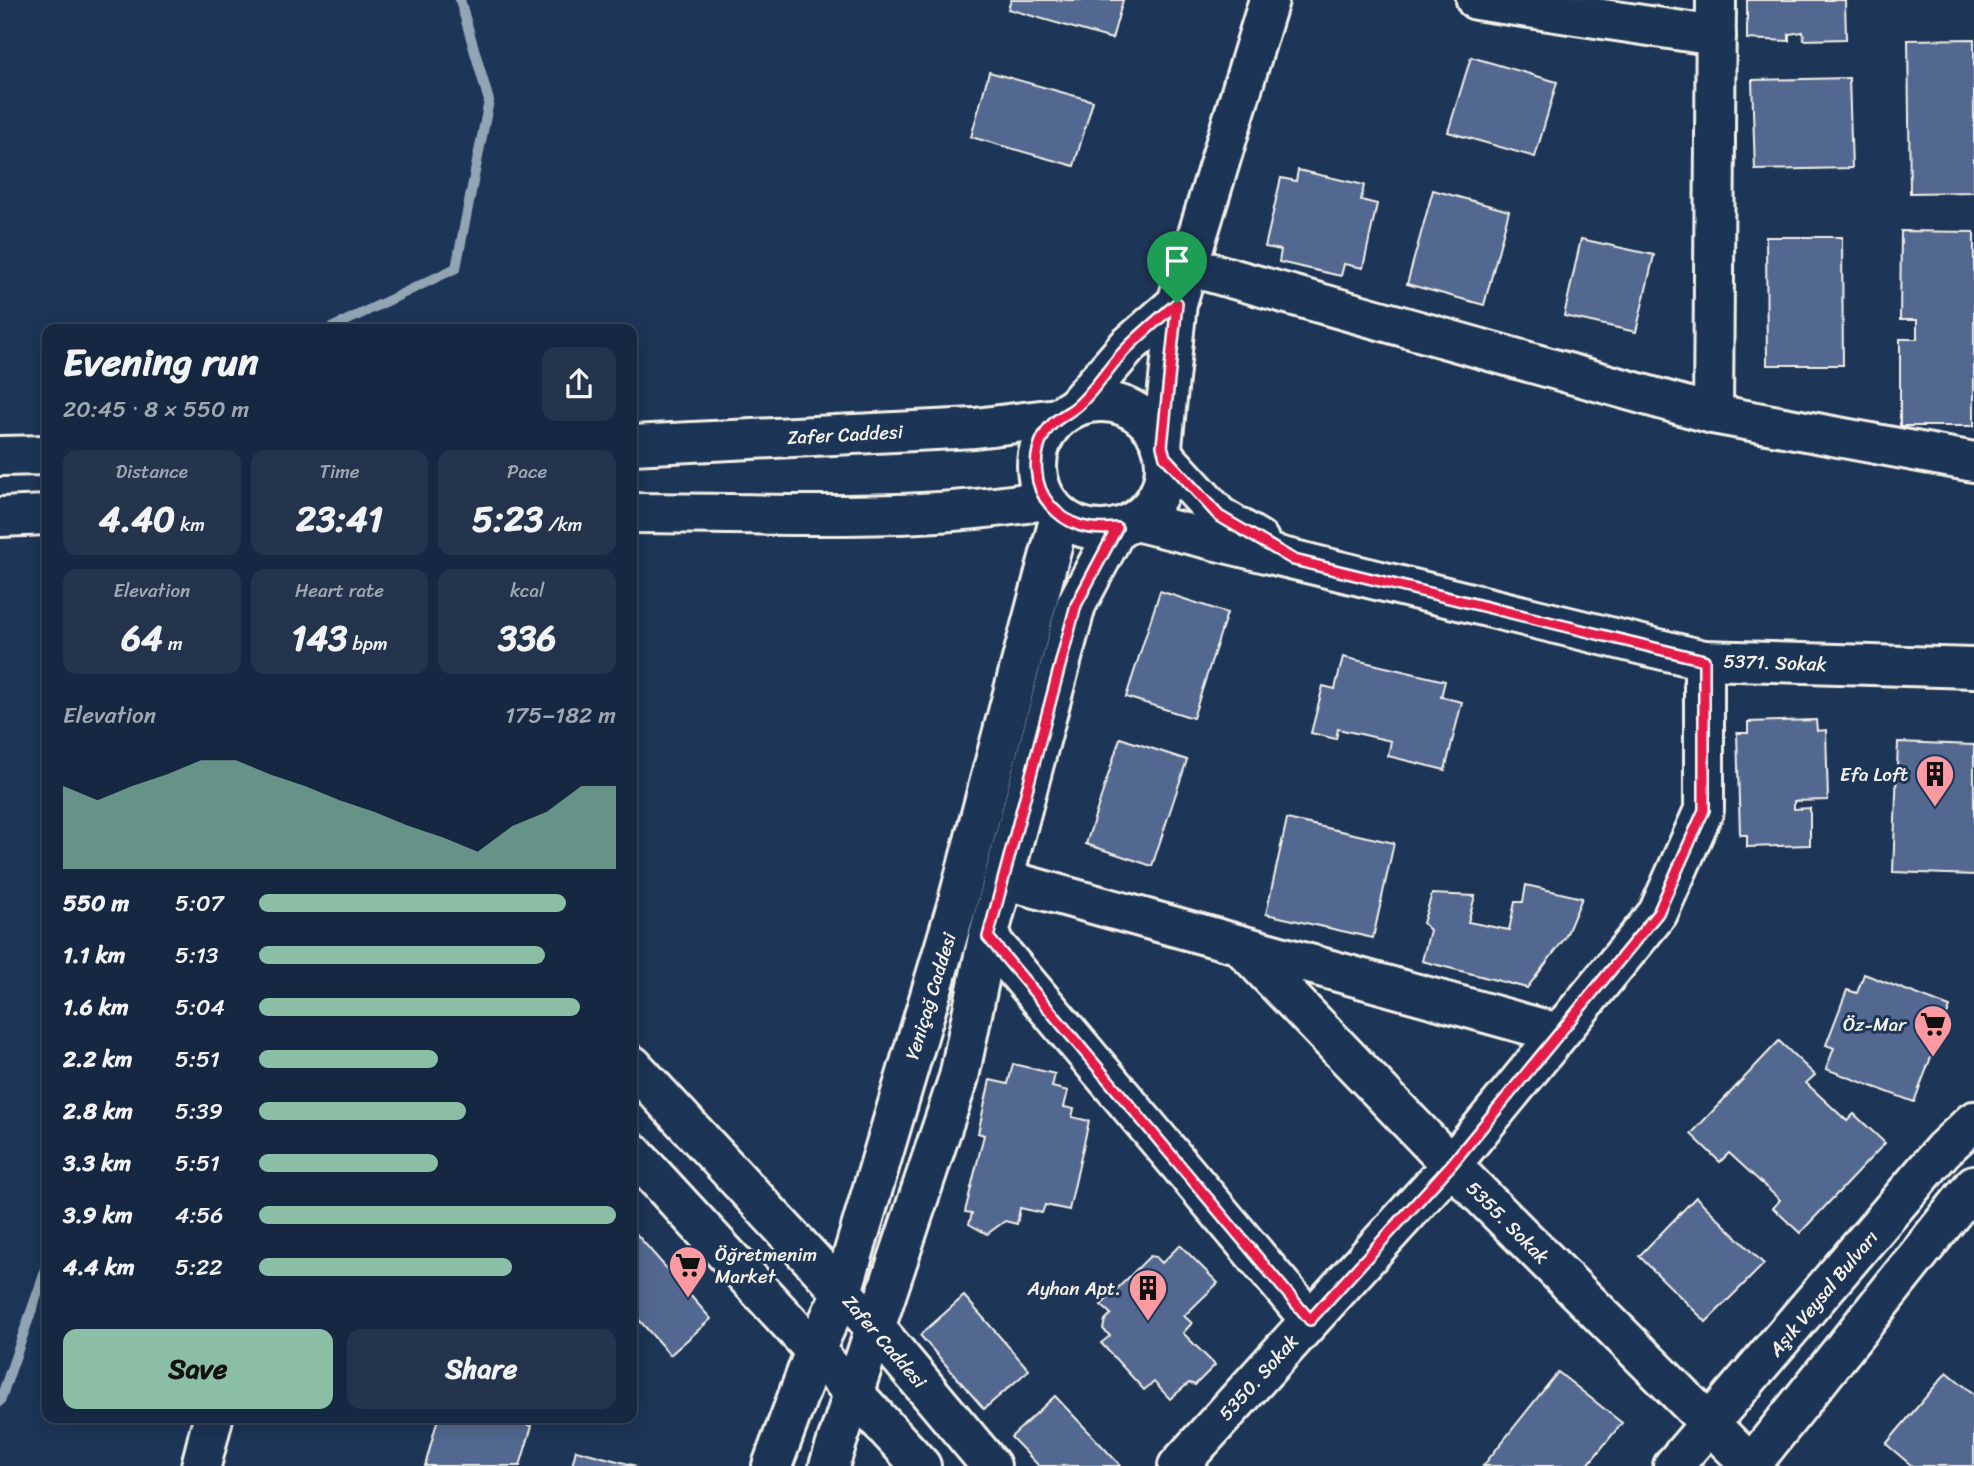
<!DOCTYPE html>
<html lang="en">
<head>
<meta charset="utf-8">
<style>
  :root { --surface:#162841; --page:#23344c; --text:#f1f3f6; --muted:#9ea6b1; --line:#35445a; --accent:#8abfa5 }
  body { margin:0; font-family:Sriracha,sans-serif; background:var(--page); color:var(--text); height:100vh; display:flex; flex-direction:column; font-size:26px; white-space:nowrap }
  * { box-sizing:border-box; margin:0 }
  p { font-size:23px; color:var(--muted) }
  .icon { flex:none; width:38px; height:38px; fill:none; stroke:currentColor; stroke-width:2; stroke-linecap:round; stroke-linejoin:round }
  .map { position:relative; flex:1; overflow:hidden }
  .details { position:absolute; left:42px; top:324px; width:595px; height:1099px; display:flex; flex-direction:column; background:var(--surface); border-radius:14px; box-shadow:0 4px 18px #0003,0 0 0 2px var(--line) }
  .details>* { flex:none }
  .pin { position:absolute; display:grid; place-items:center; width:60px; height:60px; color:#fff; margin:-72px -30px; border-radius:50% 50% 50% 0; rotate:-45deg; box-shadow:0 0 7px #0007 }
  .pin .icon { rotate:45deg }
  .round { display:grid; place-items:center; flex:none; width:74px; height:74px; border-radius:14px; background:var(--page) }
  .summary { display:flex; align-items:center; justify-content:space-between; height:119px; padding:0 21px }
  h1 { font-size:38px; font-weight:700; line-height:52px }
  .metrics { display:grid; grid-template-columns:repeat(3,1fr); gap:10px; height:119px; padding:7px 21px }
  .metrics div { display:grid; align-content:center; border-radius:14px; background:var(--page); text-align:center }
  .metrics b { font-size:35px; font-weight:700 }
  .metrics small { font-size:19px; font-weight:400 }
  .metrics p { font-size:19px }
  .chart { height:196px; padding:14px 21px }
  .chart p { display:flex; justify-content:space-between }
  .chart svg { width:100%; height:126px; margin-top:7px; fill:var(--accent); opacity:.7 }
  .cta { display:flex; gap:14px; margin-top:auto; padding:14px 21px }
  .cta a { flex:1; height:80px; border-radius:14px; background:var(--accent); color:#111; font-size:28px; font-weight:700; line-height:80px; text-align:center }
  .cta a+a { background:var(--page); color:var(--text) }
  ul { padding:0 21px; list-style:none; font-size:23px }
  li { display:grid; grid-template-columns:112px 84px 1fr; align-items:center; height:52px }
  li i { height:18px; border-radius:9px; background:var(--accent) }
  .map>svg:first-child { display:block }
</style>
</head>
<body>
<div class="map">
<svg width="1974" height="1466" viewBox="0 0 1974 1466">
  <rect width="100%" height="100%" fill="#1d3557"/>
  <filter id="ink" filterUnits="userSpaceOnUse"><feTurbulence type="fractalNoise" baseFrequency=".0143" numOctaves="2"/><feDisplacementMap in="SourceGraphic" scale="14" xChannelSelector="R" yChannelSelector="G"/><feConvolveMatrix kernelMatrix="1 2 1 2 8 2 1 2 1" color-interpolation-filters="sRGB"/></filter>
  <g filter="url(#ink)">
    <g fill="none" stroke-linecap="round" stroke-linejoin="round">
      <g stroke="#92a5b4" stroke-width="10">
        <path d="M 329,329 L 456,268 L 489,101 L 460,0"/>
        <path d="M 0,1401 L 47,1266"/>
      </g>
    </g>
    <g fill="#536890" stroke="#f4f1e8" stroke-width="2">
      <path d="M 1011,0 L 1123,0 L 1112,39 L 1008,9 Z"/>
      <path d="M 1747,0 L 1845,0 L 1846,39 L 1804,40 L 1803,32 L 1789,34 L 1789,41 L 1747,39 Z"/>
      <path d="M 1974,39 L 1974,192 L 1910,193 L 1908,40 Z"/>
      <path d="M 1471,57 L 1557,82 L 1535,157 L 1448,132 Z"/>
      <path d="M 989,72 L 1093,101 L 1074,166 L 971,137 Z"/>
      <path d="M 1849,78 L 1852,168 L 1755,170 L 1752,80 Z"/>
      <path d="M 1298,170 L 1364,185 L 1361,200 L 1377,204 L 1363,268 L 1344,264 L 1341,276 L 1279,262 L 1281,250 L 1265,247 L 1281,178 L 1296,181 Z"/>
      <path d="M 1433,190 L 1509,211 L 1484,305 L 1407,284 Z"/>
      <path d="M 1901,231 L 1974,232 L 1974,426 L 1900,426 L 1900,339 L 1917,339 L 1917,320 L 1900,320 Z"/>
      <path d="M 1766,237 L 1842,237 L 1843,365 L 1767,365 Z"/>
      <path d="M 1581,239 L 1654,255 L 1636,332 L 1564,316 Z"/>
      <path d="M 1160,591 L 1227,613 L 1193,718 L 1126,697 Z"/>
      <path d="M 1343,657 L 1445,681 L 1441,697 L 1462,702 L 1445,770 L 1388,756 L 1391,741 L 1338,729 L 1336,739 L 1311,733 L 1323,686 L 1335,689 Z"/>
      <path d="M 1816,720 L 1817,731 L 1826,730 L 1828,800 L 1794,801 L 1794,809 L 1810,808 L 1810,845 L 1747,847 L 1747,835 L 1740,835 L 1737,733 L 1748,733 L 1748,722 Z"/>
      <path d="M 1120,738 L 1187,760 L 1152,866 L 1086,844 Z"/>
      <path d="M 1898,742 L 1974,745 L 1974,875 L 1893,872 Z"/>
      <path d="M 1287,819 L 1394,843 L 1373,938 L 1266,914 Z"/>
      <path d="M 1526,885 L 1582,898 L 1565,938 L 1527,988 L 1422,961 L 1430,930 L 1423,923 L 1432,894 L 1475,896 L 1468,922 L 1509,930 L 1515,902 L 1523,902 Z"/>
      <path d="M 1864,974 L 1950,1007 L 1914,1102 L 1826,1069 L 1834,1048 L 1826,1045 L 1847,990 L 1857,993 Z"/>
      <path d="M 1779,1041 L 1815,1075 L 1806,1083 L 1847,1121 L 1854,1114 L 1885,1143 L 1800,1233 L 1773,1208 L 1780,1200 L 1729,1153 L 1720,1162 L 1691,1134 Z"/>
      <path d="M 1013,1064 L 1055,1074 L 1052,1087 L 1068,1091 L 1064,1107 L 1074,1109 L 1072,1117 L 1089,1121 L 1069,1210 L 1045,1205 L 1042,1213 L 1020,1208 L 1017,1224 L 1005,1221 L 987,1234 L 969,1224 L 972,1213 L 965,1212 L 984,1135 L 978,1133 L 990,1080 L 1008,1084 Z"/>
      <path d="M 1696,1197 L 1764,1264 L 1706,1322 L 1639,1256 Z"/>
      <path d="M 632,1229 L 711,1319 L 670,1355 L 632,1312 Z"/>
      <path d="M 1180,1245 L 1218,1283 L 1184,1316 L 1192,1323 L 1183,1333 L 1215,1365 L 1195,1385 L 1189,1383 L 1170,1399 L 1154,1382 L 1144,1390 L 1101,1343 L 1110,1336 L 1103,1329 L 1105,1320 L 1111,1314 L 1101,1305 L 1150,1256 L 1156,1257 L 1162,1263 Z"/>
      <path d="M 964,1296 L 1029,1370 L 984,1409 L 920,1335 Z"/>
      <path d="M 1558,1372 L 1622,1423 L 1587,1466 L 1483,1466 Z"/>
      <path d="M 1947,1372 L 1974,1394 L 1974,1466 L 1912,1466 L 1886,1444 Z"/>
      <path d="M 1055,1396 L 1121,1466 L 1039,1466 L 1011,1437 Z"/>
      <path d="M 438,1418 L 497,1418 L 532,1426 L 520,1466 L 425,1466 Z"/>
      <path d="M 576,1450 L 636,1466 L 572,1466 Z"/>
    </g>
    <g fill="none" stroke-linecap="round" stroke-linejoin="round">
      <g stroke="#f4f1e8" stroke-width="44">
        <g id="minor">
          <path d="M 1476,0 L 1716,36"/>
          <path d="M 1188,266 L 1713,414 L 1974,462"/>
          <path d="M 1076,406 L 1128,346 L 1177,303"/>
          <path d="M 1713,414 L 1716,0"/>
          <path d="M 1162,446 L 1177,303 L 1269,0"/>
          <path d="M 1165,457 L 1219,516 L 1259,540"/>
          <path d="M 1135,521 L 1704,660 L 1974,668"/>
          <path d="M 1003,879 L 1558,1033"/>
          <path d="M 988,937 L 1310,1320"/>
          <path d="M 1240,945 L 1451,1165 L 1752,1466"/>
          <path d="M 201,1466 L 213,1418"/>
          <path d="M 772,1466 L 815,1350 L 842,1292 L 957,905 L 1060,516"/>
          <path d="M 829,1466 L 959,1077 L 988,937 L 1076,605 L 1117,528"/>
          <path d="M 1178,1466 L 1451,1165 L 1658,913 L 1704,810 L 1704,660"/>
        </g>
      </g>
      <g stroke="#f4f1e8" stroke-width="44">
        <g id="major">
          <circle cx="1101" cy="466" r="64"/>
          <path d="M 632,445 L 975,428 L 1057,418"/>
          <path d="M 0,456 L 47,455"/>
          <path d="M 632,513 C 769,513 909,523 1045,500"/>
          <path d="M 0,517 L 47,515"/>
          <path d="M 632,1065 L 877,1330 L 991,1466"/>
          <path d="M 632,1152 L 921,1466"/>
          <path d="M 1673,1466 L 1943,1150 L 1974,1121"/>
          <path d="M 1750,1466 L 1974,1185"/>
        </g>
      </g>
      <use href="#minor" stroke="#1d3557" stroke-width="38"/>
      <use href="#major" stroke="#1d3557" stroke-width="38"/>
    </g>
  </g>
  <g fill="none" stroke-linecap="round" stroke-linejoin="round" filter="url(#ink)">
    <g stroke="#fff" stroke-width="14">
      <path id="route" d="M 1177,303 L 1162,446 L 1165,457 L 1219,516 L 1294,560 L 1704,660 L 1704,810 L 1658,913 L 1451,1165 L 1310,1320 L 988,937 L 1076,605 L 1117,528 C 1089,531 1068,526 1050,505 C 1034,487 1032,456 1044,435 C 1052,420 1064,416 1076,407 C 1096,390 1110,364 1129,346 C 1144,331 1161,317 1177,303 Z"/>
    </g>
    <use href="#route" stroke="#e11d48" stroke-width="9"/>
  </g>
  <defs>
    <g id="building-pin" transform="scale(2.0125)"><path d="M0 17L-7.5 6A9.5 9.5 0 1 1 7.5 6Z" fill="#ff9aa2" stroke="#1d3557"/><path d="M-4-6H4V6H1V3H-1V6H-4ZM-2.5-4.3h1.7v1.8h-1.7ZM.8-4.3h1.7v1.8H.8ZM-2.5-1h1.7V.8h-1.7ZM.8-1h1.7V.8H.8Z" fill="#111"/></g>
    <g id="supermarket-pin" transform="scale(2.0125)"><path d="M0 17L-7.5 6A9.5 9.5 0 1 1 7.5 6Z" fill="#ff9aa2" stroke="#1d3557"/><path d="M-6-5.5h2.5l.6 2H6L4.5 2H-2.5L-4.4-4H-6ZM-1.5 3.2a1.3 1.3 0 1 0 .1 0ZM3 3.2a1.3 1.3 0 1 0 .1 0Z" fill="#111"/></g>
  </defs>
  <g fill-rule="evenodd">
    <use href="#building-pin" x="1935" y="774"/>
    <use href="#supermarket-pin" x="1933" y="1024"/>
    <use href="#supermarket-pin" x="688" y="1265"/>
    <use href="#building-pin" x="1148" y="1288"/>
  </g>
  <g text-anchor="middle" stroke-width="6" stroke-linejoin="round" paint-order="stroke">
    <g font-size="19" fill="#f4f1e8" stroke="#1d3557">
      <text transform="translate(845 434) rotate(-3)" y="7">Zafer Caddesi</text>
      <text transform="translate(1775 662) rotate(2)" y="7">5371. Sokak</text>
      <text transform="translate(930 996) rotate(-73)" y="7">Yeniçağ Caddesi</text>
      <text transform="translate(1508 1222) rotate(45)" y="7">5355. Sokak</text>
      <text transform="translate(1823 1293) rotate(-50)" y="7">Aşık Veysal Bulvarı</text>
      <text transform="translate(885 1341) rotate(49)" y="7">Zafer Caddesi</text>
      <text transform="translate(1258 1377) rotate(-48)" y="7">5350. Sokak</text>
    </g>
    <g font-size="19" fill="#f4f1e8" stroke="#1d3557" text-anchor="end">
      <text x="1908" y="781">Efa Loft</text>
      <text x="1906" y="1031">Öz-Mar</text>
      <text x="715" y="1261" text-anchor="start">Öğretmenim<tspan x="715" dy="22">Market</tspan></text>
      <text x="1121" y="1295">Ayhan Apt.</text>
    </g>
  </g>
</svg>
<div class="pin" style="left:1177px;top:303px;background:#1e9e55"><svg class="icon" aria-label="arrive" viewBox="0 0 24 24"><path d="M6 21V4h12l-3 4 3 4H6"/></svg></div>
<section class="details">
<div class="summary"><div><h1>Evening run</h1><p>20:45 · 8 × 550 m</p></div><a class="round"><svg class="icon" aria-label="share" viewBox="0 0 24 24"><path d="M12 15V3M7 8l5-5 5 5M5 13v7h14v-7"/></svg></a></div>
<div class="metrics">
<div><p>Distance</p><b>4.40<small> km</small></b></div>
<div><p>Time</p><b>23:41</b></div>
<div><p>Pace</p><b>5:23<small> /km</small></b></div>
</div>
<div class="metrics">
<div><p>Elevation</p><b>64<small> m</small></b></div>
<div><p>Heart rate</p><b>143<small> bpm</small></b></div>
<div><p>kcal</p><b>336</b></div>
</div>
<div class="chart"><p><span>Elevation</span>175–182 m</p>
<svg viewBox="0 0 160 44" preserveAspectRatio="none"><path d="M0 44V15L10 20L20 15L30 11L40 6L50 6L60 11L70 15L80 20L90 24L100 29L110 33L120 38L130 29L140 24L150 15L160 15V44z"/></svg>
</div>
<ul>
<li><b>550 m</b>5:07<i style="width:86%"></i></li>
<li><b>1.1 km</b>5:13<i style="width:80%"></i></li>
<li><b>1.6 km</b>5:04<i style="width:90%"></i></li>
<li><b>2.2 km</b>5:51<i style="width:50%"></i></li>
<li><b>2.8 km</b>5:39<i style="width:58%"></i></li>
<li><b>3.3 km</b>5:51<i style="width:50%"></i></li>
<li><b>3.9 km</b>4:56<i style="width:100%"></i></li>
<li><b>4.4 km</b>5:22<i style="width:71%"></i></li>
</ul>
<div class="cta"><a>Save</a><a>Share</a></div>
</section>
</div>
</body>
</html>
